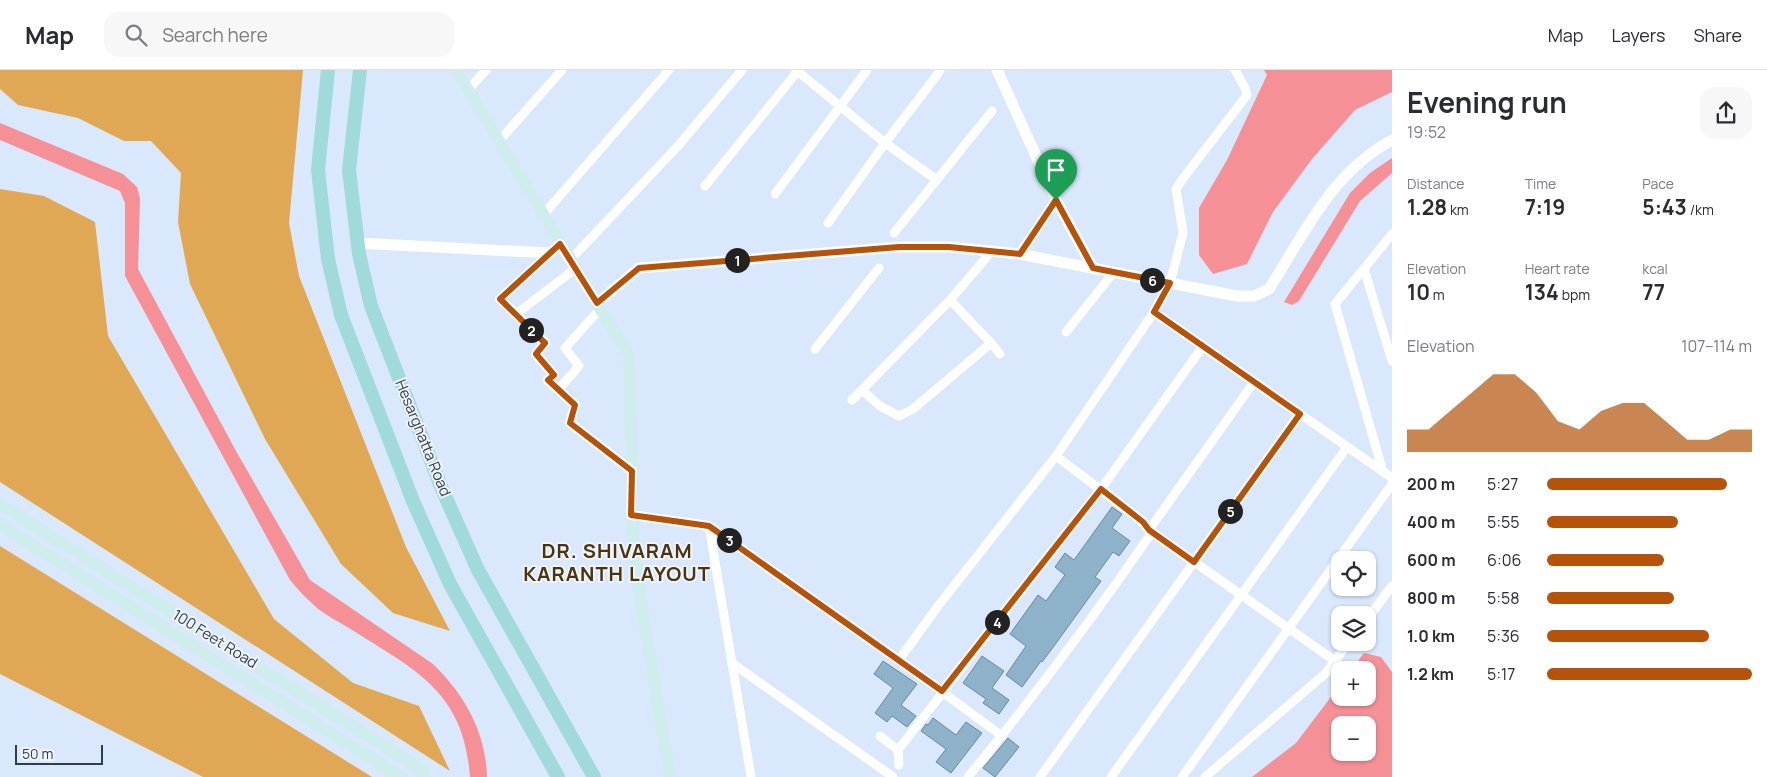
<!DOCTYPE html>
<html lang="en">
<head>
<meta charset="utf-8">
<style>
  :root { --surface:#fff; --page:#f7f7f7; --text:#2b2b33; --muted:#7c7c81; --line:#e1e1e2; --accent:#b45309 }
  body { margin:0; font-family:Manrope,sans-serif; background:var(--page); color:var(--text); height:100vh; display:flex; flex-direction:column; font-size:19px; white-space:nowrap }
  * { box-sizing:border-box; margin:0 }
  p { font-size:16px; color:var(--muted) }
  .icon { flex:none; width:28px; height:28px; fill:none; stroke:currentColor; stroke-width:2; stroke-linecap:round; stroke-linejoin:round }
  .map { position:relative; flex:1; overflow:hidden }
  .details { display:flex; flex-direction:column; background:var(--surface); width:375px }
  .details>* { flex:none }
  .fabs { position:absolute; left:1331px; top:481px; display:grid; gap:10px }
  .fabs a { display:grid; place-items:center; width:45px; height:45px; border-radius:10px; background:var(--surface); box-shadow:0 1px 4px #0004; font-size:25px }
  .scale { position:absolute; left:15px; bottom:12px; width:88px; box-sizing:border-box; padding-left:5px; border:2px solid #333d4a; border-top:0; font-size:14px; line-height:18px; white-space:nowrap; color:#333d4a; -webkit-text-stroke:4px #eff4fb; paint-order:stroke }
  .pin { position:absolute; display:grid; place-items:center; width:42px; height:42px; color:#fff; margin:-51px -21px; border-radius:50% 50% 50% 0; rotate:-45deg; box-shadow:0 0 5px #0007 }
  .pin .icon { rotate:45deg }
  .km { position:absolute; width:25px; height:25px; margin:-12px; border-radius:50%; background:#222; color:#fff; font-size:14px; line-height:25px; text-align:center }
  .round { display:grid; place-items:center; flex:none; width:52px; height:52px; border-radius:15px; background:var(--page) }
  .summary { display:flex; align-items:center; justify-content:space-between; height:85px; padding:0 15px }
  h1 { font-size:28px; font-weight:700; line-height:38px }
  .figures { display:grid; grid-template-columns:repeat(3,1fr); gap:8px; height:85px; padding:5px 15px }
  .figures div { display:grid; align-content:center }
  .figures b { font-size:21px; font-weight:700 }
  .figures small { font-size:14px; font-weight:400 }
  .figures p { font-size:14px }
  .chart { height:140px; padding:10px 15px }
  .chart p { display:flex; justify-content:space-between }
  .chart svg { width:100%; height:90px; margin-top:5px; fill:var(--accent); opacity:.7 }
  ul { padding:0 15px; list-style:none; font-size:16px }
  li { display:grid; grid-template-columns:80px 60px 1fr; align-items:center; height:38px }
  li i { height:12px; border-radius:6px; background:var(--accent) }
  header { display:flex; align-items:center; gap:30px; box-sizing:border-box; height:70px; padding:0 25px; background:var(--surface); border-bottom:1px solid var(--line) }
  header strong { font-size:24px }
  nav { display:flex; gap:28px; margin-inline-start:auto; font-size:18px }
  .search { width:350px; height:45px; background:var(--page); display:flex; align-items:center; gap:12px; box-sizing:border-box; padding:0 18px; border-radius:15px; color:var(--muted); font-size:19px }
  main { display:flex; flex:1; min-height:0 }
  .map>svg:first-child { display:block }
</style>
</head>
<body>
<header>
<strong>Map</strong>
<div class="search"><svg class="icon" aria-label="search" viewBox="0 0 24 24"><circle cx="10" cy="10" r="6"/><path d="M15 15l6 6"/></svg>Search here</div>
<nav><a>Map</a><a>Layers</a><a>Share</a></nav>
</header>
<main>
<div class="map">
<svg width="1392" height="707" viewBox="0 0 1392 707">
  <rect width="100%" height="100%" fill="#d9e8fc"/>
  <g fill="#e0a854">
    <path d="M 0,0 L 303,0 L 289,153 L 299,206 L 406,477 L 450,561 L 393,543 L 341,494 L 265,369 L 190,214 L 178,152 L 181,103 L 151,71 L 124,71 L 78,48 L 18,35 L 0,19 Z"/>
    <path d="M 0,119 L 44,126 L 95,152 L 108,266 L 274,549 L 353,613 L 419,636 L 450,701 L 0,412 Z"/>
    <path d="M 0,476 L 372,707 L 203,707 L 0,604 Z"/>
  </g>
  <g fill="#f59097" fill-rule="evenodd">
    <path d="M 1264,0 L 1392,0 L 1392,22 L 1355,40 L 1312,89 L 1273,142 L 1247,194 L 1213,204 L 1199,185 L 1199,138 L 1227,90 L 1267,5 Z"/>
    <path d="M 0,53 L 123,104 L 137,117 L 140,128 L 138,199 L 236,381 L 310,510 L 433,594 C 465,625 486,663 487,707 L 470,707 C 464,622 417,601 352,560 C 341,553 327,546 317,538 C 307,529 298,520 290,510 L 125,206 L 125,133 L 120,121 L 0,70 Z"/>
    <path d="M 1392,88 L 1392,103 L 1360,131 L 1299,231 L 1292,235 L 1284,232 L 1350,123 L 1370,103 Z"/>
    <path d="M 1364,583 L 1381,587 L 1392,602 L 1392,707 L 1252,707 L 1296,673 L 1340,615 L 1340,628 L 1368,628 L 1368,600 L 1351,600 ZM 1340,655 L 1368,655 L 1368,682 L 1340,682 Z"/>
  </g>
  <g fill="#8db2c9" stroke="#668aa0">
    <path d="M 1112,437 L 1122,444 L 1112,458 L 1130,471 L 1119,486 L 1113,482 L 1095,507 L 1101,511 L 1054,576 L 1042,592 L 1041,591 L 1022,617 L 1006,605 L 1026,576 L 1010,564 L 1038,525 L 1046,531 L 1065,505 L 1055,497 L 1065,483 L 1074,490 Z"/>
    <path d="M 982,586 L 1004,601 L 992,618 L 1009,630 L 999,644 L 983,633 L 986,629 L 963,613 Z"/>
    <path d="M 883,591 L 917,614 L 901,635 L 916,646 L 907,657 L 892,646 L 887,652 L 875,643 L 893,618 L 874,604 Z"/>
    <path d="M 933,648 L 956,665 L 966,652 L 982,663 L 951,703 L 936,692 L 946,679 L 921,661 L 926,654 L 928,655 Z"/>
    <path d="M 1008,668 L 1019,677 L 995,707 L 983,698 Z"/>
  </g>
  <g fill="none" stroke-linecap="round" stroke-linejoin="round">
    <g stroke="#fff" stroke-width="9">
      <path d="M 796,0 L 885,73 L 937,110"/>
      <path d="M 468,20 L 486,0"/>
      <path d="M 499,71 L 562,0"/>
      <path d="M 705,116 L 797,2"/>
      <path d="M 775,124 L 867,0"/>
      <path d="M 543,145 L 669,0"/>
      <path d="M 828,153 L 885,73 L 937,5 L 940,0"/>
      <path d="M 894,163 L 992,41"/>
      <path d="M 560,174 L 500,229 L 545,273 L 536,284 L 554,305 L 548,311 L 575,335 L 570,353 L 632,401"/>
      <path d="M 1019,184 L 1056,130"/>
      <path d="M 569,188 L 573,187 L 677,77 L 742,0"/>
      <path d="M 1364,199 L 1392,291"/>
      <path d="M 1154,242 L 1392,408"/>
      <path d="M 516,244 L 575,199"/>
      <path d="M 1066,262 L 1114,202"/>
      <path d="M 991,273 L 1000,284"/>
      <path d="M 815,279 L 879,198"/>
      <path d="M 1254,312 L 1149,460 L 1335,591"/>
      <path d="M 558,320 L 579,296 L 565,278 L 600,239"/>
      <path d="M 862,320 L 880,336 L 899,346 L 913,339 L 991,273 L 950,230 L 992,181"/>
      <path d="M 852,330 L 950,230"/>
      <path d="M 1383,402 L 1335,234 L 1392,164"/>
      <path d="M 631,445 L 709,456 L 899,590 L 1002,666"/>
      <path d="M 709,456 L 751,707"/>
      <path d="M 1368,548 L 1392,516"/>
      <path d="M 899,590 L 938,536 L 1056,386 L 1154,242 L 1170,213 L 1183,163 L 1176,119 L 1184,107 L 1247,25 L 1245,18 L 1235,0"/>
      <path d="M 732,593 L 893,707"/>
      <path d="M 880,666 L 898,680"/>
      <path d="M 899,695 L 898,680 L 1101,419 L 1203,276"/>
      <path d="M 968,707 C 1032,629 1093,548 1150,465 L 1149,460 L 1143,452 L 1056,386"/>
      <path d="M 1040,707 L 1300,344"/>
      <path d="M 1111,707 L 1347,377"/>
      <path d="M 1182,707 L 1392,414"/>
      <path d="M 1205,707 L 1326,603 L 1349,572"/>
    </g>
    <g stroke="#fff" stroke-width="11">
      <path d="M 997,0 L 1056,130 L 1093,198"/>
      <path d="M 357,173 L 550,183"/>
      <path d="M 597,233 L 639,198 L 899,177 L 949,177 L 1019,184 L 1237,226 L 1254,226 L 1269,219 C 1304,164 1332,102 1392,70"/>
    </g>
    <g stroke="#cfeded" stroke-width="12">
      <path d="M 456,0 L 629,286 L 632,401 L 631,445 L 639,520 L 670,707"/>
      <path d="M 0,434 L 424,701 L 422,707"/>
      <path d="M 0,455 L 401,707"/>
    </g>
    <g stroke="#a0dada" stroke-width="14">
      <path d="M 328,0 L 318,100 L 328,189 L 341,245 L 413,431 L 450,514 L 558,707"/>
      <path d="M 360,0 L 349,100 L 359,184 L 371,236 L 442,419 L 478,500 L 594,707"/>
    </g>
  </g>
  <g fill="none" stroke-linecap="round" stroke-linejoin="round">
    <g stroke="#fff" stroke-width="10">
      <path id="route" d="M 1056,130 L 1093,198 L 1170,213 L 1154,242 L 1300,344 L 1194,492 L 1149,460 L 1143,452 L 1101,419 L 942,621 L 709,456 L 631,445 L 632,401 L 570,353 L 575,335 L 548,310 L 554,305 L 536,284 L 545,273 L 500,229 L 560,174 L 597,233 L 639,198 L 899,177 L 949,177 L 1020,184 Z"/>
    </g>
    <use href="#route" stroke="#b45309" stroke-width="6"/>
  </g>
  <g text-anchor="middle" stroke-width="4" stroke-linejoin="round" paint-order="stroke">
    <g font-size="15" fill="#333d4a" stroke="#eff4fb">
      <text transform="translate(423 368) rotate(68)" y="5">Hesarghatta Road</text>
      <text transform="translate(215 569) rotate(32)" y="5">100 Feet Road</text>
    </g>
    <g font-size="20" font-weight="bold" letter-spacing="1" fill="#4a330f" stroke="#eff4fb">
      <text x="617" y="488">DR. SHIVARAM<tspan x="617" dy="23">KARANTH LAYOUT</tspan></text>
    </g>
  </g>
</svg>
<div class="fabs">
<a><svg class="icon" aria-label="locate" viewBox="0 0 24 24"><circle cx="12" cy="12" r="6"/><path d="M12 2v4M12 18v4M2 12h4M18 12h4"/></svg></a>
<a><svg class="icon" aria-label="layers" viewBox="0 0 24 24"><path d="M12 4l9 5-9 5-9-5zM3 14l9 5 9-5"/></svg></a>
<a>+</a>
<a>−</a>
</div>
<div class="scale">50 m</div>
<div class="pin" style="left:1056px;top:130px;background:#1e9e55"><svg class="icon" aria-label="arrive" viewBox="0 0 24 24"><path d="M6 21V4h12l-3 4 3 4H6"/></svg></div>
<b class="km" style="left:737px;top:190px">1</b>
<b class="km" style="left:531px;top:260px">2</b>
<b class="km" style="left:729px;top:470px">3</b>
<b class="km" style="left:997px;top:552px">4</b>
<b class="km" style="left:1230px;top:441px">5</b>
<b class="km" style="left:1152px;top:210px">6</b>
</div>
<section class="details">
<div class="summary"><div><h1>Evening run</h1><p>19:52</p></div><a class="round"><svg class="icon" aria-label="share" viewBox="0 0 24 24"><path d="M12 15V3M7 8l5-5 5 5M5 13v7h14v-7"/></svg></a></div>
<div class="figures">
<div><p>Distance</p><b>1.28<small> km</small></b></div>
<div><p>Time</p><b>7:19</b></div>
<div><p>Pace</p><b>5:43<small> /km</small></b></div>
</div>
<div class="figures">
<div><p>Elevation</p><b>10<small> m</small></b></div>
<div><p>Heart rate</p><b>134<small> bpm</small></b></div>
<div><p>kcal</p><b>77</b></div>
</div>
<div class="chart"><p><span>Elevation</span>107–114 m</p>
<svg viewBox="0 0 160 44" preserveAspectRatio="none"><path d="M0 44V33L10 33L20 24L30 15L40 6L50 6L60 15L70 29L80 33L90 24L100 20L110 20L120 29L130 38L140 38L150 33L160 33V44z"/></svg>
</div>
<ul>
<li><b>200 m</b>5:27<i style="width:88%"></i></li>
<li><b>400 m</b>5:55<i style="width:64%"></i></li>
<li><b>600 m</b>6:06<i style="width:57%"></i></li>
<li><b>800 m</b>5:58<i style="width:62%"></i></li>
<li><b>1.0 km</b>5:36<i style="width:79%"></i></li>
<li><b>1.2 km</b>5:17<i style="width:100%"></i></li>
</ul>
</section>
</main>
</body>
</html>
